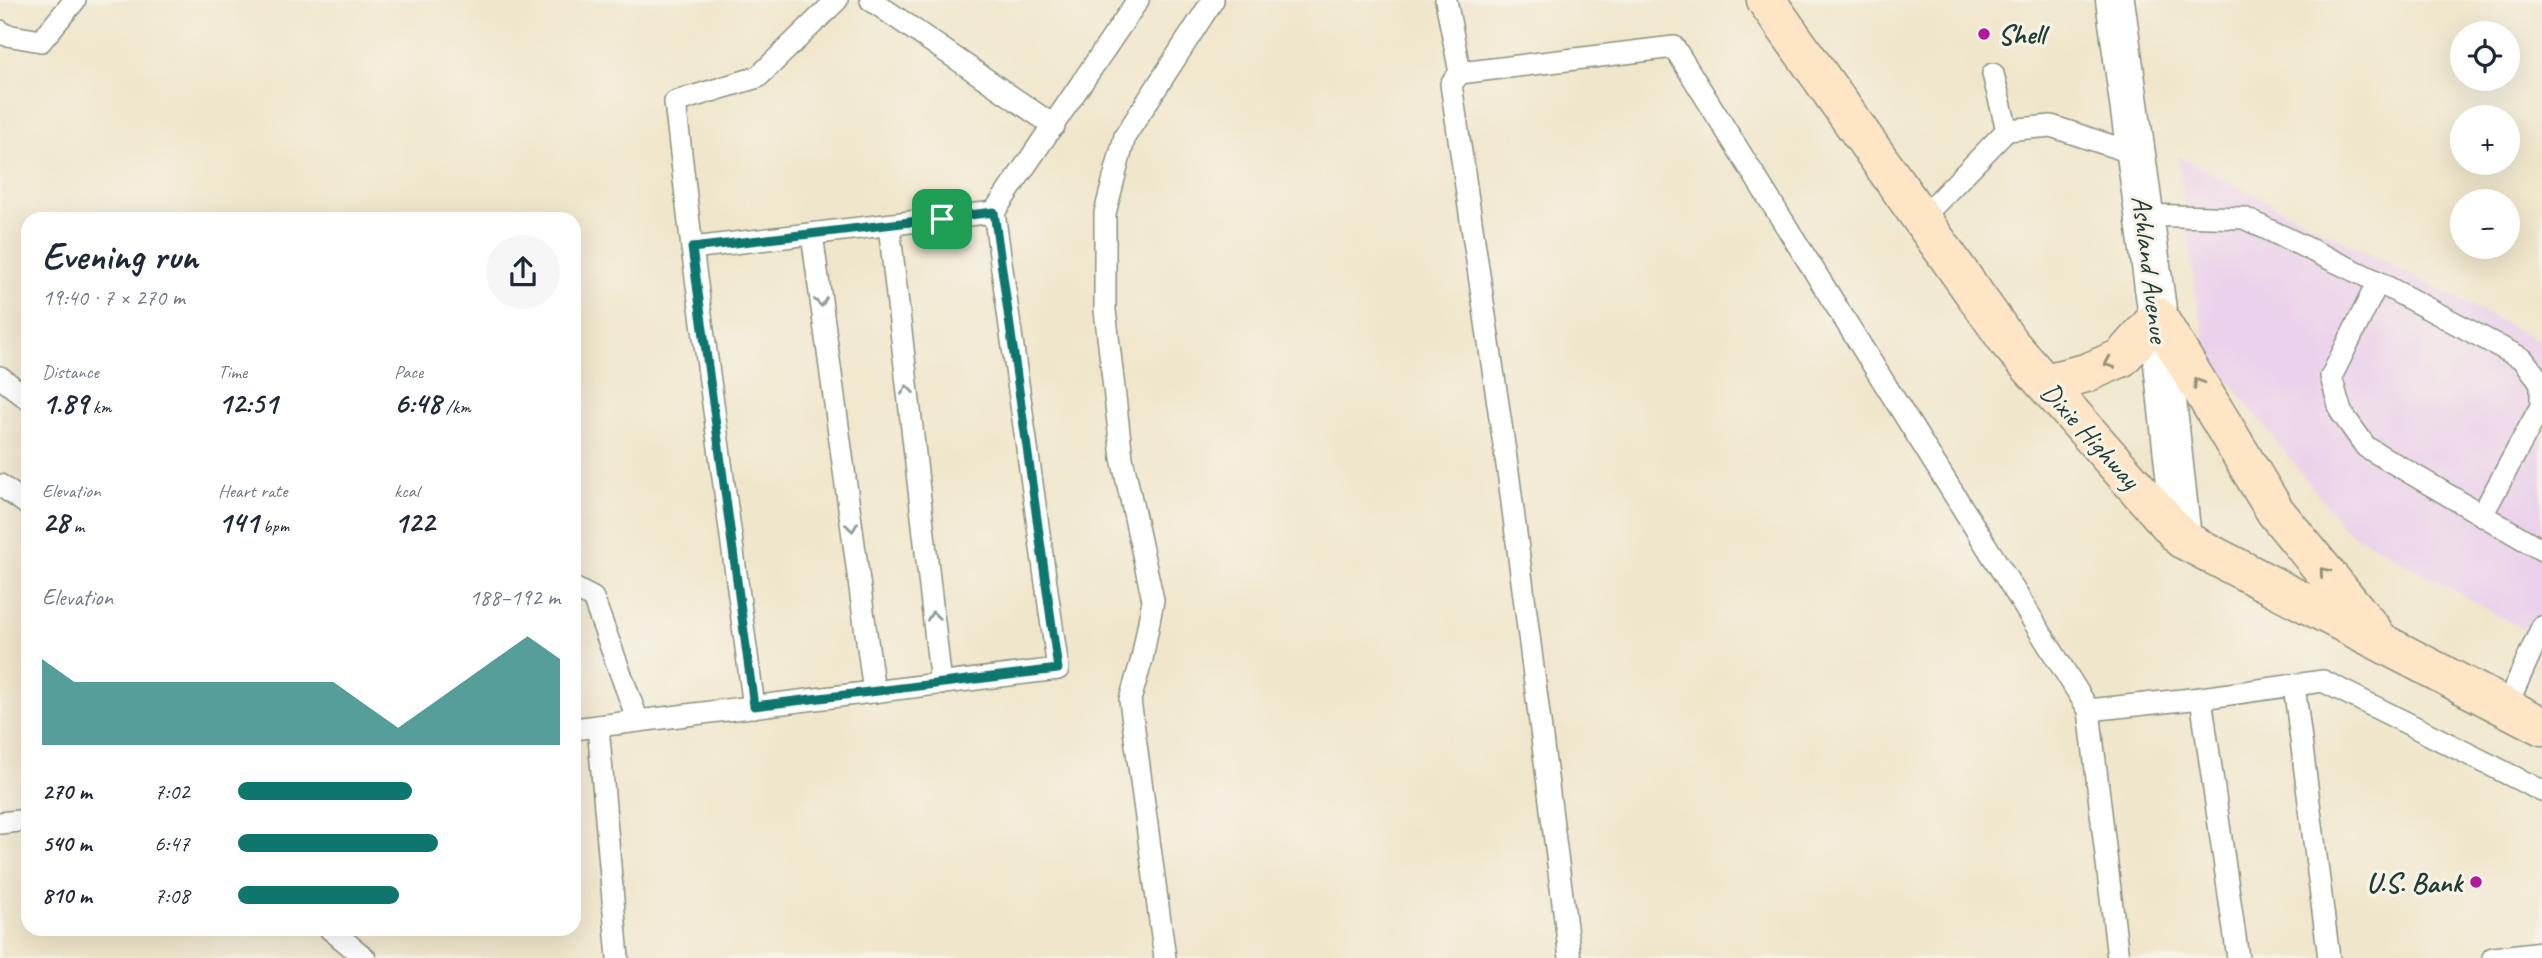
<!DOCTYPE html>
<html lang="en">
<head>
<meta charset="utf-8">
<style>
  :root { --surface:#fff; --page:#f6f6f7; --text:#1f2937; --muted:#747a83; --accent:#0f766e }
  body { margin:0; font-family:Caveat,sans-serif; background:var(--page); color:var(--text); height:100vh; display:flex; flex-direction:column; font-size:26px; white-space:nowrap }
  * { box-sizing:border-box; margin:0 }
  p { font-size:23px; color:var(--muted) }
  .icon { flex:none; width:38px; height:38px; fill:none; stroke:currentColor; stroke-width:2; stroke-linecap:round; stroke-linejoin:round }
  .map { position:relative; flex:1; overflow:hidden }
  .panel { position:absolute; left:21px; top:212px; width:560px; height:724px; display:flex; flex-direction:column; background:var(--surface); border-radius:21px; box-shadow:0 7px 28px #0002 }
  .panel>* { flex:none }
  .tools { position:absolute; left:2450px; top:21px; display:grid; gap:14px }
  .tools a { display:grid; place-items:center; width:70px; height:70px; border-radius:50%; background:var(--surface); box-shadow:0 7px 28px #0002; font-size:35px }
  .pin { position:absolute; display:grid; place-items:center; width:60px; height:60px; color:#fff; margin:-30px; border-radius:14px; box-shadow:0 4px 10px #0006 }
  .round { display:grid; place-items:center; flex:none; width:74px; height:74px; border-radius:37px; background:var(--page) }
  .head { display:flex; align-items:center; justify-content:space-between; height:119px; padding:0 21px }
  h1 { font-size:38px; font-weight:700; line-height:52px }
  .stats { display:grid; grid-template-columns:repeat(3,1fr); gap:10px; height:119px; padding:7px 21px }
  .stats div { display:grid; align-content:center }
  .stats b { font-size:30px; font-weight:700 }
  .stats small { font-size:19px; font-weight:400 }
  .stats p { font-size:19px }
  .chart { height:196px; padding:14px 21px }
  .chart p { display:flex; justify-content:space-between }
  .chart svg { width:100%; height:126px; margin-top:7px; fill:var(--accent); opacity:.7 }
  ul { padding:0 21px; list-style:none; font-size:23px }
  li { display:grid; grid-template-columns:112px 84px 1fr; align-items:center; height:52px }
  li i { height:18px; border-radius:9px; background:var(--accent) }
  .map>svg:first-child { display:block }
</style>
</head>
<body>
<div class="map">
<svg width="2542" height="958" viewBox="0 0 2542 958">
  <rect width="100%" height="100%" fill="#f7f3e8"/>
  <filter id="ink" filterUnits="userSpaceOnUse"><feTurbulence type="fractalNoise" baseFrequency=".0143" numOctaves="2"/><feDisplacementMap in="SourceGraphic" scale="14" xChannelSelector="R" yChannelSelector="G"/><feConvolveMatrix kernelMatrix="1 2 1 2 8 2 1 2 1" color-interpolation-filters="sRGB"/></filter>
  <filter id="wash" filterUnits="userSpaceOnUse"><feTurbulence type="fractalNoise" baseFrequency=".00686" numOctaves="4" result="noise"/><feDisplacementMap in="SourceGraphic" scale="28" xChannelSelector="R" yChannelSelector="G"/><feGaussianBlur stdDeviation="1.57" result="paint"/><feColorMatrix in="noise" values="0 0 0 0 0 0 0 0 0 0 0 0 0 0 0 0 0 1.4 0 .05"/><feComposite in="paint" operator="in"/></filter>
  <g filter="url(#wash)">
    <rect width="100%" height="100%" fill="#f0e6cb"/>
    <path fill="#ebd1eb" d="M 2178,156 L 2542,342 L 2542,640 L 2346,530 L 2209,356 L 2195,290 Z"/>
  </g>
  <g filter="url(#ink)">
    <g fill="none" stroke-linecap="round" stroke-linejoin="round">
      <g stroke="#889280" stroke-width="24">
        <g id="service">
          <path d="M 871,0 L 1054,126"/>
          <path d="M 1446,0 L 1460,73 L 1674,47 L 2089,710 L 2201,698 L 2238,958"/>
          <path d="M 0,31 L 1,34 L 41,41 L 75,0"/>
          <path d="M 1460,73 L 1451,84 L 1509,479 L 1570,958"/>
          <path d="M 1993,74 L 2007,130 L 2051,126 L 2136,154"/>
          <path d="M 2144,215 L 2244,218 L 2378,282 L 2331,377 L 2341,412 L 2366,447 L 2542,550"/>
          <path d="M 1921,219 L 2007,130"/>
          <path d="M 889,225 L 941,684"/>
          <path d="M 812,234 L 874,692"/>
          <path d="M 692,248 L 994,212"/>
          <path d="M 2378,282 L 2523,359 L 2541,383 L 2541,406 L 2482,515"/>
          <path d="M 0,377 L 28,399"/>
          <path d="M 0,485 L 28,505"/>
          <path d="M 574,588 L 593,598 L 638,721"/>
          <path d="M 2294,685 L 2329,958"/>
          <path d="M 2201,698 L 2323,681 L 2542,791"/>
          <path d="M 754,707 L 692,248 L 675,102 L 758,77 L 837,0"/>
          <path d="M 2506,707 L 2542,627"/>
          <path d="M 2089,710 L 2118,958"/>
          <path d="M 574,729 L 598,726"/>
          <path d="M 0,823 L 28,820"/>
          <path d="M 330,929 L 365,958"/>
          <path d="M 618,958 L 598,726 L 1058,669 L 994,212 L 1138,0"/>
          <path d="M 1165,958 L 1130,700 L 1142,659 L 1153,600 L 1122,458 L 1105,310 L 1105,213 L 1125,136 L 1213,0"/>
          <path d="M 2493,958 L 2542,952"/>
        </g>
      </g>
      <g stroke="#889280" stroke-width="41">
        <path id="minor" d="M 2115,0 L 2158,317 L 2182,539"/>
      </g>
      <g stroke="#889280" stroke-width="41">
        <g id="secondary">
          <path d="M 1766,0 L 2010,344 L 2182,539 L 2542,726"/>
          <path d="M 2045,383 L 2086,373 L 2121,358 L 2158,317 L 2275,511 L 2373,631"/>
        </g>
      </g>
      <use href="#service" stroke="#fff" stroke-width="21"/>
      <use href="#minor" stroke="#fff" stroke-width="38"/>
      <use href="#secondary" stroke="#fde5c5" stroke-width="38"/>
    </g>
    <defs><path id="oneway-chevron" d="M-2-3.5L2.5 0L-2 3.5" fill="none" stroke-width="1.6" stroke-linecap="round" stroke-linejoin="round" transform="scale(1.75)"/></defs>
    <g stroke="#8f9e9a">
      <use href="#oneway-chevron" transform="translate(821 302) rotate(82)"/>
      <use href="#oneway-chevron" transform="translate(907 390) rotate(-97)"/>
      <use href="#oneway-chevron" transform="translate(852 527) rotate(82)"/>
      <use href="#oneway-chevron" transform="translate(933 616) rotate(-97)"/>
    </g>
    <g stroke="#8e917c">
      <use href="#oneway-chevron" transform="translate(2109 363) rotate(157)"/>
      <use href="#oneway-chevron" transform="translate(2198 383) rotate(-122)"/>
      <use href="#oneway-chevron" transform="translate(2324 572) rotate(-130)"/>
    </g>
  </g>
  <g fill="none" stroke-linecap="round" stroke-linejoin="round" filter="url(#ink)">
    <g stroke="#fff" stroke-width="14">
      <path id="route" d="M 994,212 L 1058,669 L 754,706 L 692,248 Z"/>
    </g>
    <use href="#route" stroke="#0f766e" stroke-width="9"/>
  </g>
  <g fill="#b5179e" stroke="#f7f3e8" stroke-width="2.5">
    <circle cx="1984" cy="34" r="7"/>
    <circle cx="2476" cy="882" r="7"/>
  </g>
  <g text-anchor="middle" stroke-width="6" stroke-linejoin="round" paint-order="stroke">
    <g font-size="28" font-weight="bold" fill="#1f3d34" stroke="#f7f3e8" text-anchor="start">
      <text x="1998" y="44">Shell</text>
      <text x="2462" y="892" text-anchor="end">U.S. Bank</text>
    </g>
    <g font-size="28" fill="#1f3d34" stroke="#f7f3e8">
      <text transform="translate(2151 269) rotate(83)" y="10">Ashland Avenue</text>
      <text transform="translate(2091 435) rotate(48)" y="10">Dixie Highway</text>
    </g>
  </g>
</svg>
<div class="tools">
<a><svg class="icon" aria-label="locate" viewBox="0 0 24 24"><circle cx="12" cy="12" r="6"/><path d="M12 2v4M12 18v4M2 12h4M18 12h4"/></svg></a>
<a>+</a>
<a>−</a>
</div>
<div class="pin" style="left:942px;top:219px;background:#1e9e55"><svg class="icon" aria-label="arrive" viewBox="0 0 24 24"><path d="M6 21V4h12l-3 4 3 4H6"/></svg></div>
<section class="panel">
<div class="head"><div><h1>Evening run</h1><p>19:40 · 7 × 270 m</p></div><a class="round"><svg class="icon" aria-label="share" viewBox="0 0 24 24"><path d="M12 15V3M7 8l5-5 5 5M5 13v7h14v-7"/></svg></a></div>
<div class="stats">
<div><p>Distance</p><b>1.89<small> km</small></b></div>
<div><p>Time</p><b>12:51</b></div>
<div><p>Pace</p><b>6:48<small> /km</small></b></div>
</div>
<div class="stats">
<div><p>Elevation</p><b>28<small> m</small></b></div>
<div><p>Heart rate</p><b>141<small> bpm</small></b></div>
<div><p>kcal</p><b>122</b></div>
</div>
<div class="chart"><p><span>Elevation</span>188–192 m</p>
<svg viewBox="0 0 160 44" preserveAspectRatio="none"><path d="M0 44V14L10 22L20 22L30 22L40 22L50 22L60 22L70 22L80 22L90 22L100 30L110 38L120 30L130 22L140 14L150 6L160 14V44z"/></svg>
</div>
<ul>
<li><b>270 m</b>7:02<i style="width:54%"></i></li>
<li><b>540 m</b>6:47<i style="width:62%"></i></li>
<li><b>810 m</b>7:08<i style="width:50%"></i></li>
</ul>
</section>
</div>
</body>
</html>
